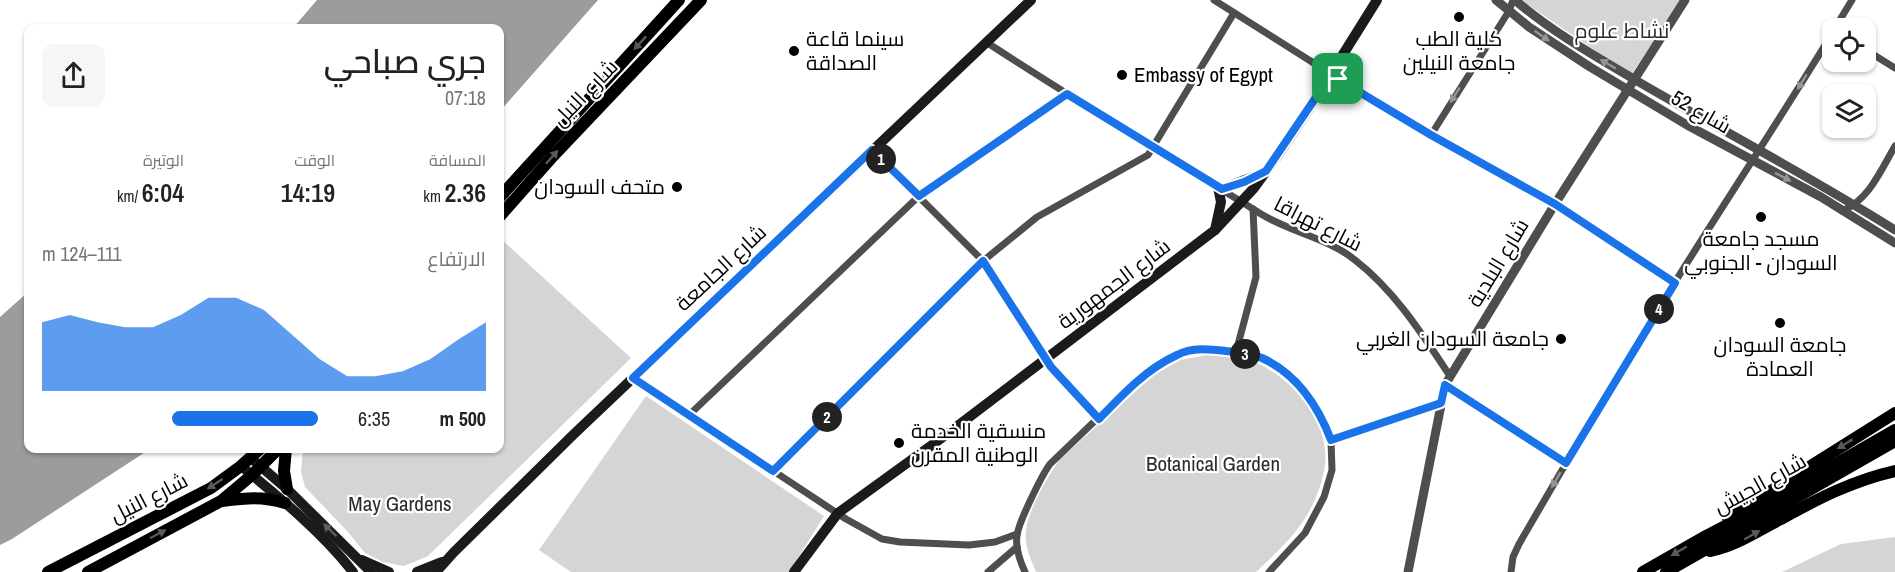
<!DOCTYPE html>
<html lang="ar">
<head>
<meta charset="utf-8">
<style>
  :root { --surface:#fff; --page:#f6f6f6; --text:#222; --muted:#767676; --accent:#1a73e8 }
  body { margin:0; font-family:"Archivo Narrow",Cairo,sans-serif; background:var(--page); color:var(--text); direction:rtl; height:100vh; display:flex; flex-direction:column; font-size:22px; white-space:nowrap }
  * { box-sizing:border-box; margin:0 }
  p { font-size:20px; color:var(--muted) }
  .icon { flex:none; width:33px; height:33px; fill:none; stroke:currentColor; stroke-width:2; stroke-linecap:round; stroke-linejoin:round }
  .map { position:relative; flex:1; overflow:hidden; direction:ltr }
  .sheet { position:absolute; left:24px; top:24px; width:480px; height:429px; display:flex; flex-direction:column; background:var(--surface); border-radius:12px; box-shadow:0 2px 4px #0004; direction:rtl }
  .sheet>* { flex:none }
  .buttons { position:absolute; left:1822px; top:18px; display:grid; gap:12px }
  .buttons a { display:grid; place-items:center; width:54px; height:54px; border-radius:12px; background:var(--surface); box-shadow:0 2px 4px #0004; font-size:30px }
  .pin { position:absolute; display:grid; place-items:center; width:51px; height:51px; color:#fff; margin:-26px; border-radius:12px; box-shadow:0 3px 9px #0006 }
  .km { position:absolute; width:30px; height:30px; margin:-15px; border-radius:50%; background:#222; color:#fff; font-size:16px; line-height:30px; text-align:center }
  .round { display:grid; place-items:center; flex:none; width:63px; height:63px; border-radius:12px; background:var(--page) }
  .headline { display:flex; align-items:center; justify-content:space-between; height:102px; padding:0 18px }
  h1 { font-size:33px; font-weight:600; line-height:45px }
  .stats { display:grid; grid-template-columns:repeat(3,1fr); gap:9px; height:102px; padding:6px 18px }
  .stats div { display:grid; align-content:center }
  .stats b { font-size:26px; font-weight:600 }
  .stats small { font-size:16px; font-weight:400 }
  .stats p { font-size:16px }
  .chart { height:168px; padding:12px 18px }
  .chart p { display:flex; justify-content:space-between }
  .chart svg { width:100%; height:108px; margin-top:6px; fill:var(--accent); opacity:.7 }
  ul { padding:0 18px; list-style:none; font-size:20px }
  li { display:grid; grid-template-columns:96px 72px 1fr; align-items:center; height:45px }
  li i { height:15px; border-radius:8px; background:var(--accent) }
  .map>svg:first-child { display:block }
</style>
</head>
<body>
<div class="map">
<svg width="1895" height="572" viewBox="0 0 1895 572">
  <rect width="100%" height="100%" fill="#fff"/>
  <g fill="#d5d5d5">
    <path d="M 1521,0 L 1681,0 L 1631,75 Z"/>
    <path d="M 500,238 L 631,358 L 428,556 L 404,566 L 383,562 L 365,553 L 348,532 L 305,487 L 301,471 L 303,449 L 500,448 Z"/>
    <path d="M 1207,355 C 1215,355 1226,354 1234,355 C 1282,365 1335,419 1324,471 C 1314,518 1289,541 1256,572 L 1036,572 C 1031,560 1024,545 1026,531 C 1028,510 1048,476 1060,459 L 1154,375 L 1180,360 Z"/>
    <path d="M 646,396 L 824,516 L 789,572 L 571,572 L 539,550 Z"/>
    <path d="M 1895,537 L 1895,572 L 1782,572 L 1841,544 Z"/>
  </g>
  <g fill="#9c9c9c">
    <path d="M 317,0 L 598,0 L 500,111 L 500,28 L 293,28 Z"/>
    <path d="M 28,292 L 28,448 L 150,449 L 12,539 L 0,545 L 0,317 Z"/>
  </g>
  <g fill="none" stroke-linecap="round" stroke-linejoin="round">
    <g stroke="#4e4e4e" stroke-width="7">
      <path d="M 1214,0 L 1331,74 L 1431,135 L 1555,204 L 1675,283"/>
      <path d="M 1835,28 L 1852,0"/>
      <path d="M 986,42 C 1077,101 1169,157 1261,214 C 1290,232 1328,238 1355,260 C 1395,291 1422,334 1450,376"/>
      <path d="M 1866,50 L 1895,68"/>
      <path d="M 1431,135 L 1509,11 L 1513,0"/>
      <path d="M 872,150 L 983,261 L 1051,367 L 1099,419"/>
      <path d="M 1842,211 C 1869,200 1881,170 1895,146"/>
      <path d="M 1236,352 L 1256,277 L 1253,209"/>
      <path d="M 633,378 L 846,519 L 882,539 L 900,542 L 969,545 L 995,542 L 1017,534"/>
      <path d="M 1445,385 L 1566,463"/>
      <path d="M 688,416 L 919,196 L 1067,94"/>
      <path d="M 1331,440 L 1441,403"/>
      <path d="M 773,471 L 983,261 L 1037,217 L 1148,155 L 1234,13"/>
      <path d="M 988,572 L 1017,547"/>
      <path d="M 1025,572 C 1020,561 1015,548 1017,536 C 1018,523 1042,475 1050,464 L 1126,391 L 1148,372 L 1179,353 L 1206,348 L 1261,357 L 1280,368 L 1298,383 L 1314,403 L 1324,421 L 1331,440 L 1332,470 L 1324,497 L 1305,533 L 1269,572"/>
      <path d="M 1511,572 L 1513,557 L 1519,544 C 1570,456 1621,368 1675,282 C 1727,199 1782,116 1833,32"/>
    </g>
    <g stroke="#4e4e4e" stroke-width="9">
      <path d="M 1496,0 L 1529,27 L 1590,67 L 1687,125 L 1821,197 L 1895,243"/>
      <path d="M 1515,0 C 1552,32 1595,56 1637,81 C 1723,131 1811,177 1895,230"/>
      <path d="M 1408,572 L 1445,385 L 1555,204 L 1685,0"/>
    </g>
    <g stroke="#1b1b1b" stroke-width="10">
      <path d="M 1222,189 L 1263,173"/>
      <path d="M 1215,230 L 1221,202 L 1218,187"/>
      <path d="M 251,458 L 287,489 L 371,572"/>
      <path d="M 241,466 C 279,497 323,533 353,572"/>
      <path d="M 362,560 L 389,572"/>
      <path d="M 417,572 L 442,562"/>
      <path d="M 436,572 L 454,552 L 574,434 L 1031,0"/>
      <path d="M 794,572 L 838,513 L 943,437 L 1215,230 L 1254,188 L 1278,155 L 1307,112 L 1377,0"/>
    </g>
    <g stroke="#000" stroke-width="12">
      <path d="M 500,197 L 679,0"/>
      <path d="M 500,216 L 553,156 L 701,0"/>
      <path d="M 286,448 L 284,471 L 287,489"/>
      <path d="M 222,501 C 246,498 262,496 285,503"/>
      <path d="M 48,572 L 211,488 L 241,466 L 261,448"/>
      <path d="M 88,572 L 221,501 L 252,475 L 279,448"/>
    </g>
    <g stroke="#000" stroke-width="12">
      <path d="M 1728,518 L 1895,413"/>
      <path d="M 1710,551 C 1736,546 1757,531 1781,519 C 1817,499 1854,480 1895,471"/>
      <path d="M 1643,572 L 1706,536 L 1752,512 L 1895,430"/>
      <path d="M 1666,572 L 1895,441"/>
    </g>
  </g>
  <defs><path id="oneway-solid" d="M-6-.8H1V-3.2L6.5 0L1 3.2V.8H-6Z" transform="scale(1.5)"/></defs>
  <g fill="#959595">
    <use href="#oneway-solid" transform="translate(1542 36) rotate(35)"/>
    <use href="#oneway-solid" transform="translate(1608 64) rotate(-150)"/>
    <use href="#oneway-solid" transform="translate(1802 82) rotate(121)"/>
    <use href="#oneway-solid" transform="translate(1455 95) rotate(122)"/>
    <use href="#oneway-solid" transform="translate(1783 177) rotate(27)"/>
    <use href="#oneway-solid" transform="translate(1556 480) rotate(120)"/>
  </g>
  <g fill="#595959">
    <use href="#oneway-solid" transform="translate(640 43) rotate(133)"/>
    <use href="#oneway-solid" transform="translate(552 157) rotate(-48)"/>
    <use href="#oneway-solid" transform="translate(1845 444) rotate(149)"/>
    <use href="#oneway-solid" transform="translate(215 484) rotate(147)"/>
    <use href="#oneway-solid" transform="translate(158 534) rotate(-28)"/>
    <use href="#oneway-solid" transform="translate(1752 535) rotate(-30)"/>
    <use href="#oneway-solid" transform="translate(1679 551) rotate(150)"/>
  </g>
  <use fill="#5f5f5f" href="#oneway-solid" transform="translate(330 530) rotate(-136)"/>
  <g fill="none" stroke-linecap="round" stroke-linejoin="round">
    <g stroke="#fff" stroke-width="12">
      <path id="route" d="M 1331,75 L 1431,135 L 1555,204 L 1675,283 L 1566,463 L 1445,385 L 1441,403 L 1331,440 C 1318,406 1297,374 1262,358 C 1252,354 1238,352 1226,351 C 1210,349 1192,347 1177,355 C 1146,369 1122,395 1099,419 L 1051,367 L 983,261 L 773,471 L 633,378 L 872,150 L 919,196 L 1067,94 L 1222,189 L 1244,182 L 1266,171 Z"/>
    </g>
    <use href="#route" stroke="#1a73e8" stroke-width="8"/>
  </g>
  <g fill="#000" stroke="#fff" stroke-width="2">
    <circle cx="1459" cy="17" r="6"/>
    <circle cx="794" cy="51" r="6"/>
    <circle cx="1122" cy="75" r="6"/>
    <circle cx="677" cy="187" r="6"/>
    <circle cx="1761" cy="217" r="6"/>
    <circle cx="1780" cy="323" r="6"/>
    <circle cx="1561" cy="339" r="6"/>
    <circle cx="899" cy="443" r="6"/>
  </g>
  <g text-anchor="middle" stroke-width="4.5" stroke-linejoin="round" paint-order="stroke">
    <g font-size="21" fill="#2c2c2c" stroke="#fff">
      <text x="1622" y="38">نشاط علوم</text>
      <text x="1213" y="471">Botanical Garden</text>
      <text x="400" y="511">May Gardens</text>
    </g>
    <g font-size="21" fill="#000" stroke="#fff" text-anchor="start">
      <text x="806" y="46">سينما قاعة<tspan x="806" dy="24">الصداقة</tspan></text>
      <text x="1459" y="46" text-anchor="middle">كلية الطب<tspan x="1459" dy="24">جامعة النيلين</tspan></text>
      <text x="1134" y="82">Embassy of Egypt</text>
      <text x="665" y="194" text-anchor="end">متحف السودان</text>
      <text x="1761" y="246" text-anchor="middle">مسجد جامعة<tspan x="1761" dy="24">السودان - الجنوبي</tspan></text>
      <text x="1549" y="346" text-anchor="end">جامعة السودان الغربي</text>
      <text x="1780" y="352" text-anchor="middle">جامعة السودان<tspan x="1780" dy="24">العمادة</tspan></text>
      <text x="911" y="438">منسقية الخدمة<tspan x="911" dy="24">الوطنية المقرن</tspan></text>
    </g>
    <g font-size="21" fill="#000" stroke="#fff">
      <text transform="translate(585 93) rotate(-46)" y="7">شارع النيل</text>
      <text transform="translate(1701 112) rotate(30)" y="7">شارع 52</text>
      <text transform="translate(1318 224) rotate(27)" y="7">شارع تهراقا</text>
      <text transform="translate(1498 263) rotate(-59)" y="7">شارع البلدية</text>
      <text transform="translate(721 268) rotate(-43)" y="7">شارع الجامعة</text>
      <text transform="translate(1114 284) rotate(-37)" y="7">شارع الجمهورية</text>
      <text transform="translate(1760 484) rotate(-29)" y="7">شارع الجيش</text>
      <text transform="translate(149 498) rotate(-27)" y="7">شارع النيل</text>
    </g>
  </g>
</svg>
<div class="buttons">
<a><svg class="icon" aria-label="locate" viewBox="0 0 24 24"><circle cx="12" cy="12" r="6"/><path d="M12 2v4M12 18v4M2 12h4M18 12h4"/></svg></a>
<a><svg class="icon" aria-label="layers" viewBox="0 0 24 24"><path d="M12 4l9 5-9 5-9-5zM3 14l9 5 9-5"/></svg></a>
</div>
<div class="pin" style="left:1338px;top:79px;background:#1e9e55"><svg class="icon" aria-label="arrive" viewBox="0 0 24 24"><path d="M6 21V4h12l-3 4 3 4H6"/></svg></div>
<b class="km" style="left:881px;top:159px">1</b>
<b class="km" style="left:827px;top:417px">2</b>
<b class="km" style="left:1245px;top:354px">3</b>
<b class="km" style="left:1659px;top:309px">4</b>
<section class="sheet">
<div class="headline"><div><h1>جري صباحي</h1><p>07:18</p></div><a class="round"><svg class="icon" aria-label="share" viewBox="0 0 24 24"><path d="M12 15V3M7 8l5-5 5 5M5 13v7h14v-7"/></svg></a></div>
<div class="stats">
<div><p>المسافة</p><b>2.36<small> km</small></b></div>
<div><p>الوقت</p><b>14:19</b></div>
<div><p>الوتيرة</p><b>6:04<small> /km</small></b></div>
</div>
<div class="chart"><p><span>الارتفاع</span>111–124 m</p>
<svg viewBox="0 0 160 44" preserveAspectRatio="none"><path d="M0 44V16L10 13L20 16L30 18L40 18L50 13L60 6L70 6L80 11L90 21L100 31L110 38L120 38L130 36L140 31L150 23L160 16V44z"/></svg>
</div>
<ul>
<li><b>500 m</b>6:35<i style="width:53%"></i></li>
</ul>
</section>
</div>
</body>
</html>
